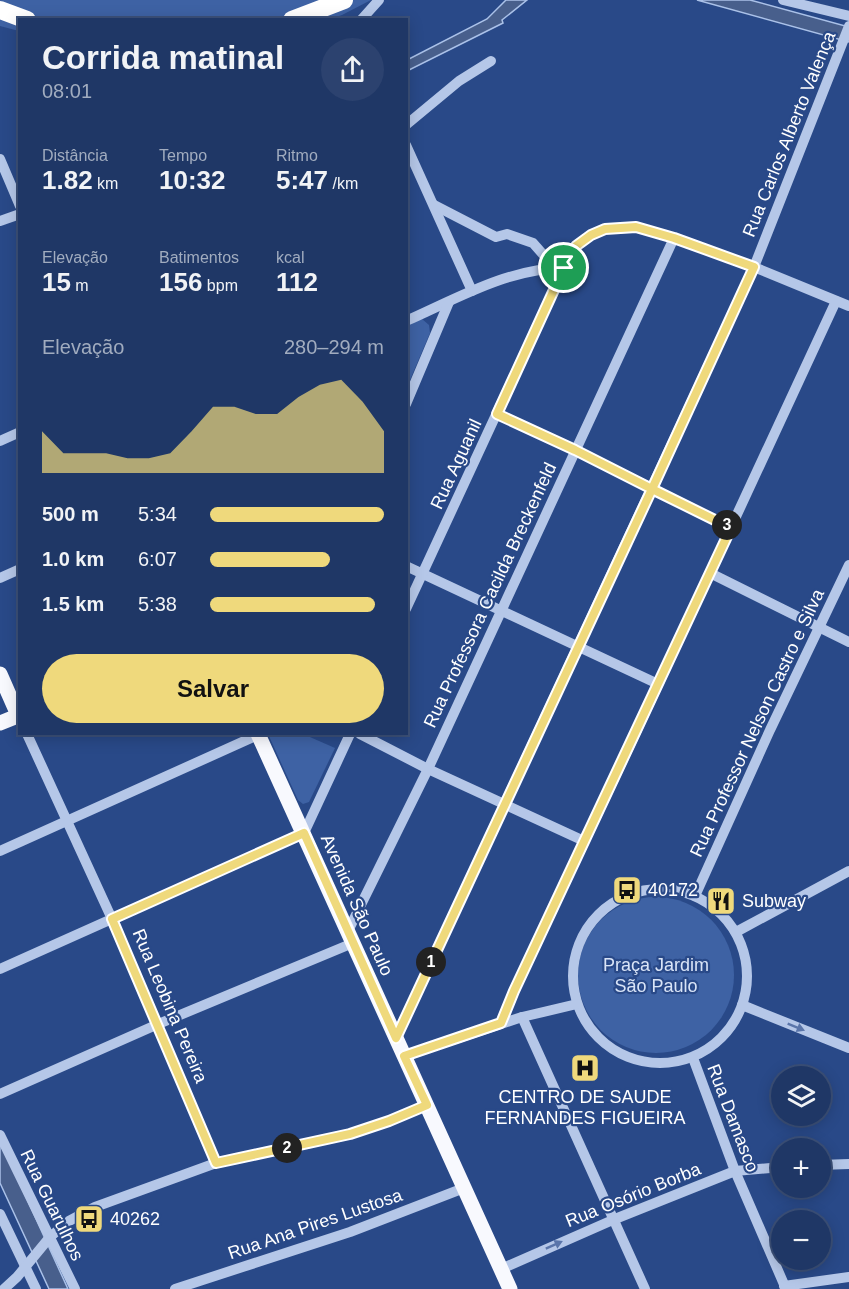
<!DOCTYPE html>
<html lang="pt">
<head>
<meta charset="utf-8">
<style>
  :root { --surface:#1f3766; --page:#2c426f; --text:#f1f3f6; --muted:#a1acbf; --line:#3c517a; --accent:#efd97c }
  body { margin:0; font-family:Arial,sans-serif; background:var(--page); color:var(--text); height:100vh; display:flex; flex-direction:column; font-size:22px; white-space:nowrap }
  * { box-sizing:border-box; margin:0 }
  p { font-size:20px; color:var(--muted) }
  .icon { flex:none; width:33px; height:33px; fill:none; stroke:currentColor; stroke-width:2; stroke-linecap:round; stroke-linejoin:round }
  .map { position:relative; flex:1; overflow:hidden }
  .details { position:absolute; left:18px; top:18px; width:390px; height:717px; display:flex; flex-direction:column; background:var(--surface); border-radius:0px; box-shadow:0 3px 15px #0003,0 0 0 2px var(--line) }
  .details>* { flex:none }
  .tools { position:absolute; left:771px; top:1066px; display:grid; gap:12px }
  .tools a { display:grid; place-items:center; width:60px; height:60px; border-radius:50%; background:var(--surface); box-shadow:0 3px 15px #0003,0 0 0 2px var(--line); font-size:30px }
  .pin { position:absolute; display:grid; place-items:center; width:51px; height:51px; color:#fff; margin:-26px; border:3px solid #fff; border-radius:50%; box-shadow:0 2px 6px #0007 }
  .km { position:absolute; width:30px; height:30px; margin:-15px; border-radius:50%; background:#222; color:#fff; font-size:16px; line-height:30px; text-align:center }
  .round { display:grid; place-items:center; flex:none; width:63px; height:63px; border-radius:32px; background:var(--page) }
  .head { display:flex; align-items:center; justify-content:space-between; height:102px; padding:0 24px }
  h1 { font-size:33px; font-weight:600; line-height:45px }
  .stats { display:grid; grid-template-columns:repeat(3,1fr); gap:9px; height:102px; padding:6px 24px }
  .stats div { display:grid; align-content:center }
  .stats b { font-size:26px; font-weight:600 }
  .stats small { font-size:16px; font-weight:400 }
  .stats p { font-size:16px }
  .chart { height:168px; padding:12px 24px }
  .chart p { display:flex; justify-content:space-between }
  .chart svg { width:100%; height:108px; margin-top:6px; fill:var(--accent); opacity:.7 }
  .primary-button { display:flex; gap:12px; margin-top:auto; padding:12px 24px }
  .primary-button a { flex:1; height:69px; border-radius:36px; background:var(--accent); color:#111; font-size:24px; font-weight:600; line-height:69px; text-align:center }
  ul { padding:0 24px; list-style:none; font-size:20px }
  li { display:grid; grid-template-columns:96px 72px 1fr; align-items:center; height:45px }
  li i { height:15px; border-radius:8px; background:var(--accent) }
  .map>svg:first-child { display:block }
</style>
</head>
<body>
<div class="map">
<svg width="849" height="1289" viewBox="0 0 849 1289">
  <rect width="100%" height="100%" fill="#294988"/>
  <g fill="#3e62a4">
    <path d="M 0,0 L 371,0 L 342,15 L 330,19 L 20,20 L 19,31 L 0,26 Z"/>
    <path d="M 422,319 L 429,325 L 430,333 L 407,387 L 407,324 Z"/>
    <path d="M 268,734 L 303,734 L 335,748 L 309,802 L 303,804 L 298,800 Z"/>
    <circle cx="656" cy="975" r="78"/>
  </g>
  <g fill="#485f8c" stroke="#aac1e8" stroke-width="1.5">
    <path d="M 506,0 L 527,0 L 502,20 L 503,23 L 407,71 L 407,60 L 487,19 Z"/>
    <path d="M 697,0 L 750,0 L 849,27 L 849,42 Z"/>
    <path d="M 0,1140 L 68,1289 L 49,1289 L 0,1183 Z"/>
  </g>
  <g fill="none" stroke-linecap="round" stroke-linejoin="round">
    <g stroke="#b5c7e8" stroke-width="10">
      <path d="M 783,0 L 849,16"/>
      <path d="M 361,20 L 379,0"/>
      <path d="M 406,125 L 459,81 L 491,61"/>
      <path d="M 406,145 L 472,291"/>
      <path d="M 0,159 L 20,206"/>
      <path d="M 434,205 L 496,237 L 507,234 L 533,243 L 555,268"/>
      <path d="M 0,221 L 20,214"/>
      <path d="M 406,321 C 456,299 509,268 564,268"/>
      <path d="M 406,404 L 449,302"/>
      <path d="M 497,414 L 575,450 L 731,528"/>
      <path d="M 0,441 L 20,432"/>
      <path d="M 406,566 L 658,684"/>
      <path d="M 710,573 L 849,642"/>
      <path d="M 0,578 L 20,569"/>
      <path d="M 406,609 L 564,268 L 576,246 L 591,235 L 605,229 L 636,227 L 674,238 L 754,267 L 849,306"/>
      <path d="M 27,734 L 112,919 L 216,1163"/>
      <path d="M 360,734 L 428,769 L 584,841"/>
      <path d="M 0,851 L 260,734"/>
      <circle cx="660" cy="976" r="87"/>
      <path d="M 695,896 L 770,730 L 849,565"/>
      <path d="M 348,931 L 428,769 L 674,238"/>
      <path d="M 736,932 L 849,871"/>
      <path d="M 0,969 L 304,833 L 350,734"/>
      <path d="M 742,1005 L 849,1048"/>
      <path d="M 522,1017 L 645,1289"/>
      <path d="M 501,1023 L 514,991 L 637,730 L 836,301"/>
      <path d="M 396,1038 L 754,267 L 849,26"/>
      <path d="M 404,1056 L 522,1017 L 577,1004"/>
      <path d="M 693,1058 L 735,1171 L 786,1289"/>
      <path d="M 0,1094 L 156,1025 L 353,943"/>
      <path d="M 0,1135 L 75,1289"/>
      <path d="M 820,1165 L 849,1164"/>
      <path d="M 0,1214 L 36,1289"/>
      <path d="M 501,1269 L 615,1219 L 735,1171 L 782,1167"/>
      <path d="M 784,1286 L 849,1277"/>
      <path d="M 4,1289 L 17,1277 L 50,1237 L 69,1221 L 95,1207 L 216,1163 L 350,1134 L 389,1121 L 427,1105"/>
      <path d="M 175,1289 L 350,1232 L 464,1188"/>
    </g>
    <g stroke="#f8f9fe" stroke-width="15">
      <path d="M 0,674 L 18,715"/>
      <path d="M 0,723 L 20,715"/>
      <path d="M 258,734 L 510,1289"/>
    </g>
    <g stroke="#fff" stroke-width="18">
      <path d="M 0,10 L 27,20"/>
      <path d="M 292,20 L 344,0"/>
    </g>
  </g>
  <defs><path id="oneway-solid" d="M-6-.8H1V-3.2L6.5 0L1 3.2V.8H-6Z" transform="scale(1.5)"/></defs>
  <g fill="#5a75aa">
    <use href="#oneway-solid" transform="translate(796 1027) rotate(22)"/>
    <use href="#oneway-solid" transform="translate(554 1245) rotate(-24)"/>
  </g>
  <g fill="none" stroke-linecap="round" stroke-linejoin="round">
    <g stroke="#fff" stroke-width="12">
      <path id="route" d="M 564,268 L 497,414 L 575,450 L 652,489 L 396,1038 L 304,833 L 112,919 L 216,1163 L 350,1134 L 389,1121 L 427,1105 L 404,1056 L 501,1023 L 514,991 L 731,528 L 652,489 L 754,267 L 674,238 L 636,227 L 605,229 L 591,235 L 576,246 L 564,268"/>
    </g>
    <use href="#route" stroke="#efd97c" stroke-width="8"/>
  </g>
  <defs>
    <g id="bus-square" transform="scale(1.5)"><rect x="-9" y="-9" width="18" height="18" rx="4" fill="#efd97c" stroke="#294988"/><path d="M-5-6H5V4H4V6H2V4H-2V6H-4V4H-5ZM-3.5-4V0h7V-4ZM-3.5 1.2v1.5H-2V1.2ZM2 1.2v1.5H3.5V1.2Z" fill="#111"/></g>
    <g id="restaurant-square" transform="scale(1.5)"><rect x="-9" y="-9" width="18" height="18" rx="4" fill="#efd97c" stroke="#294988"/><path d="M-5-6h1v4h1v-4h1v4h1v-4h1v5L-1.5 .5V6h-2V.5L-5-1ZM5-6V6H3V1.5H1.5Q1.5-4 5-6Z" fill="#111"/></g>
    <g id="hospital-square" transform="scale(1.5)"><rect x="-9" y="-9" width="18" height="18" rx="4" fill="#efd97c" stroke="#294988"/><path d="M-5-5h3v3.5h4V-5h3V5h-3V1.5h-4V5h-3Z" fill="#111"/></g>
  </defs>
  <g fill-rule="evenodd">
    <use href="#bus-square" x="627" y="890"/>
    <use href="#restaurant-square" x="721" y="901"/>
    <use href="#hospital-square" x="585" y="1068"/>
    <use href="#bus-square" x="89" y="1219"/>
  </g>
  <g text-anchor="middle" stroke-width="4.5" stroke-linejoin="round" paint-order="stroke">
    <g font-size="18" fill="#fff" stroke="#294988">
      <text transform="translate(789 134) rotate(-68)" y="6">Rua Carlos Alberto Valença</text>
      <text transform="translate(456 464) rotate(-65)" y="6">Rua Aguanil</text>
      <text transform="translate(490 595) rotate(-65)" y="6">Rua Professora Cacilda Breckenfeld</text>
      <text transform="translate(757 723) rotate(-65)" y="6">Rua Professor Nelson Castro e Silva</text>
      <text transform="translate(357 905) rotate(66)" y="6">Avenida São Paulo</text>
      <text transform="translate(170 1006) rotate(67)" y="6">Rua Leobina Pereira</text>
      <text transform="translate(733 1118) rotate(69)" y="6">Rua Damasco</text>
      <text transform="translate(633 1195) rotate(-22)" y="6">Rua Osório Borba</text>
      <text transform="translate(52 1205) rotate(64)" y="6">Rua Guarulhos</text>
      <text transform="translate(315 1224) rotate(-19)" y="6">Rua Ana Pires Lustosa</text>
    </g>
    <g font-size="18" fill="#fff" stroke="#294988" text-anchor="start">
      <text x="648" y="896">40172</text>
      <text x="742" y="907">Subway</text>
      <text x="585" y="1103" text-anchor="middle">CENTRO DE SAUDE<tspan x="585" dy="21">FERNANDES FIGUEIRA</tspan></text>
      <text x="110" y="1225">40262</text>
    </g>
    <g font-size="18" fill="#d9e4f7" stroke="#294988">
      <text x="656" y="971">Praça Jardim<tspan x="656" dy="21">São Paulo</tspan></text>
    </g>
  </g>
</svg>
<div class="tools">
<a><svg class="icon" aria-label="layers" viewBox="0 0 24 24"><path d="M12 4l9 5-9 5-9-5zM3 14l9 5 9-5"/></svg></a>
<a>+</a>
<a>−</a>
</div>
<div class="pin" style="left:564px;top:268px;background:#1e9e55"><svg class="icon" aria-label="arrive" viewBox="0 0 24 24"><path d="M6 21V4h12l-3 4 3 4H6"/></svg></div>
<b class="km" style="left:431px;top:962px">1</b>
<b class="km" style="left:287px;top:1148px">2</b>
<b class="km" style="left:727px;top:525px">3</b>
<section class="details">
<div class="head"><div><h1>Corrida matinal</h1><p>08:01</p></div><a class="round"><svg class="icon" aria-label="share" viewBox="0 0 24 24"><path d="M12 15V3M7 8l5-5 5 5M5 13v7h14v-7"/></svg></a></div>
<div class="stats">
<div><p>Distância</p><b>1.82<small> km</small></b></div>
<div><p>Tempo</p><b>10:32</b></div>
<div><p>Ritmo</p><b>5:47<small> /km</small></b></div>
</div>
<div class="stats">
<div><p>Elevação</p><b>15<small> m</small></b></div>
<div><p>Batimentos</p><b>156<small> bpm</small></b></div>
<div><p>kcal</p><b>112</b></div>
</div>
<div class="chart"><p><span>Elevação</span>280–294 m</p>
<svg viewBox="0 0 160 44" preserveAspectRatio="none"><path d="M0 44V27L10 36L20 36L30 36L40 38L50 38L60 36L70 27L80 17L90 17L100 20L110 20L120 13L130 8L140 6L150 15L160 27V44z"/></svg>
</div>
<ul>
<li><b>500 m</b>5:34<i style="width:100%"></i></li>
<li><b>1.0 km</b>6:07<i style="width:69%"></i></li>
<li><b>1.5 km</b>5:38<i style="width:95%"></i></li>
</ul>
<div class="primary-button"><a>Salvar</a></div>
</section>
</div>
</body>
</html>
